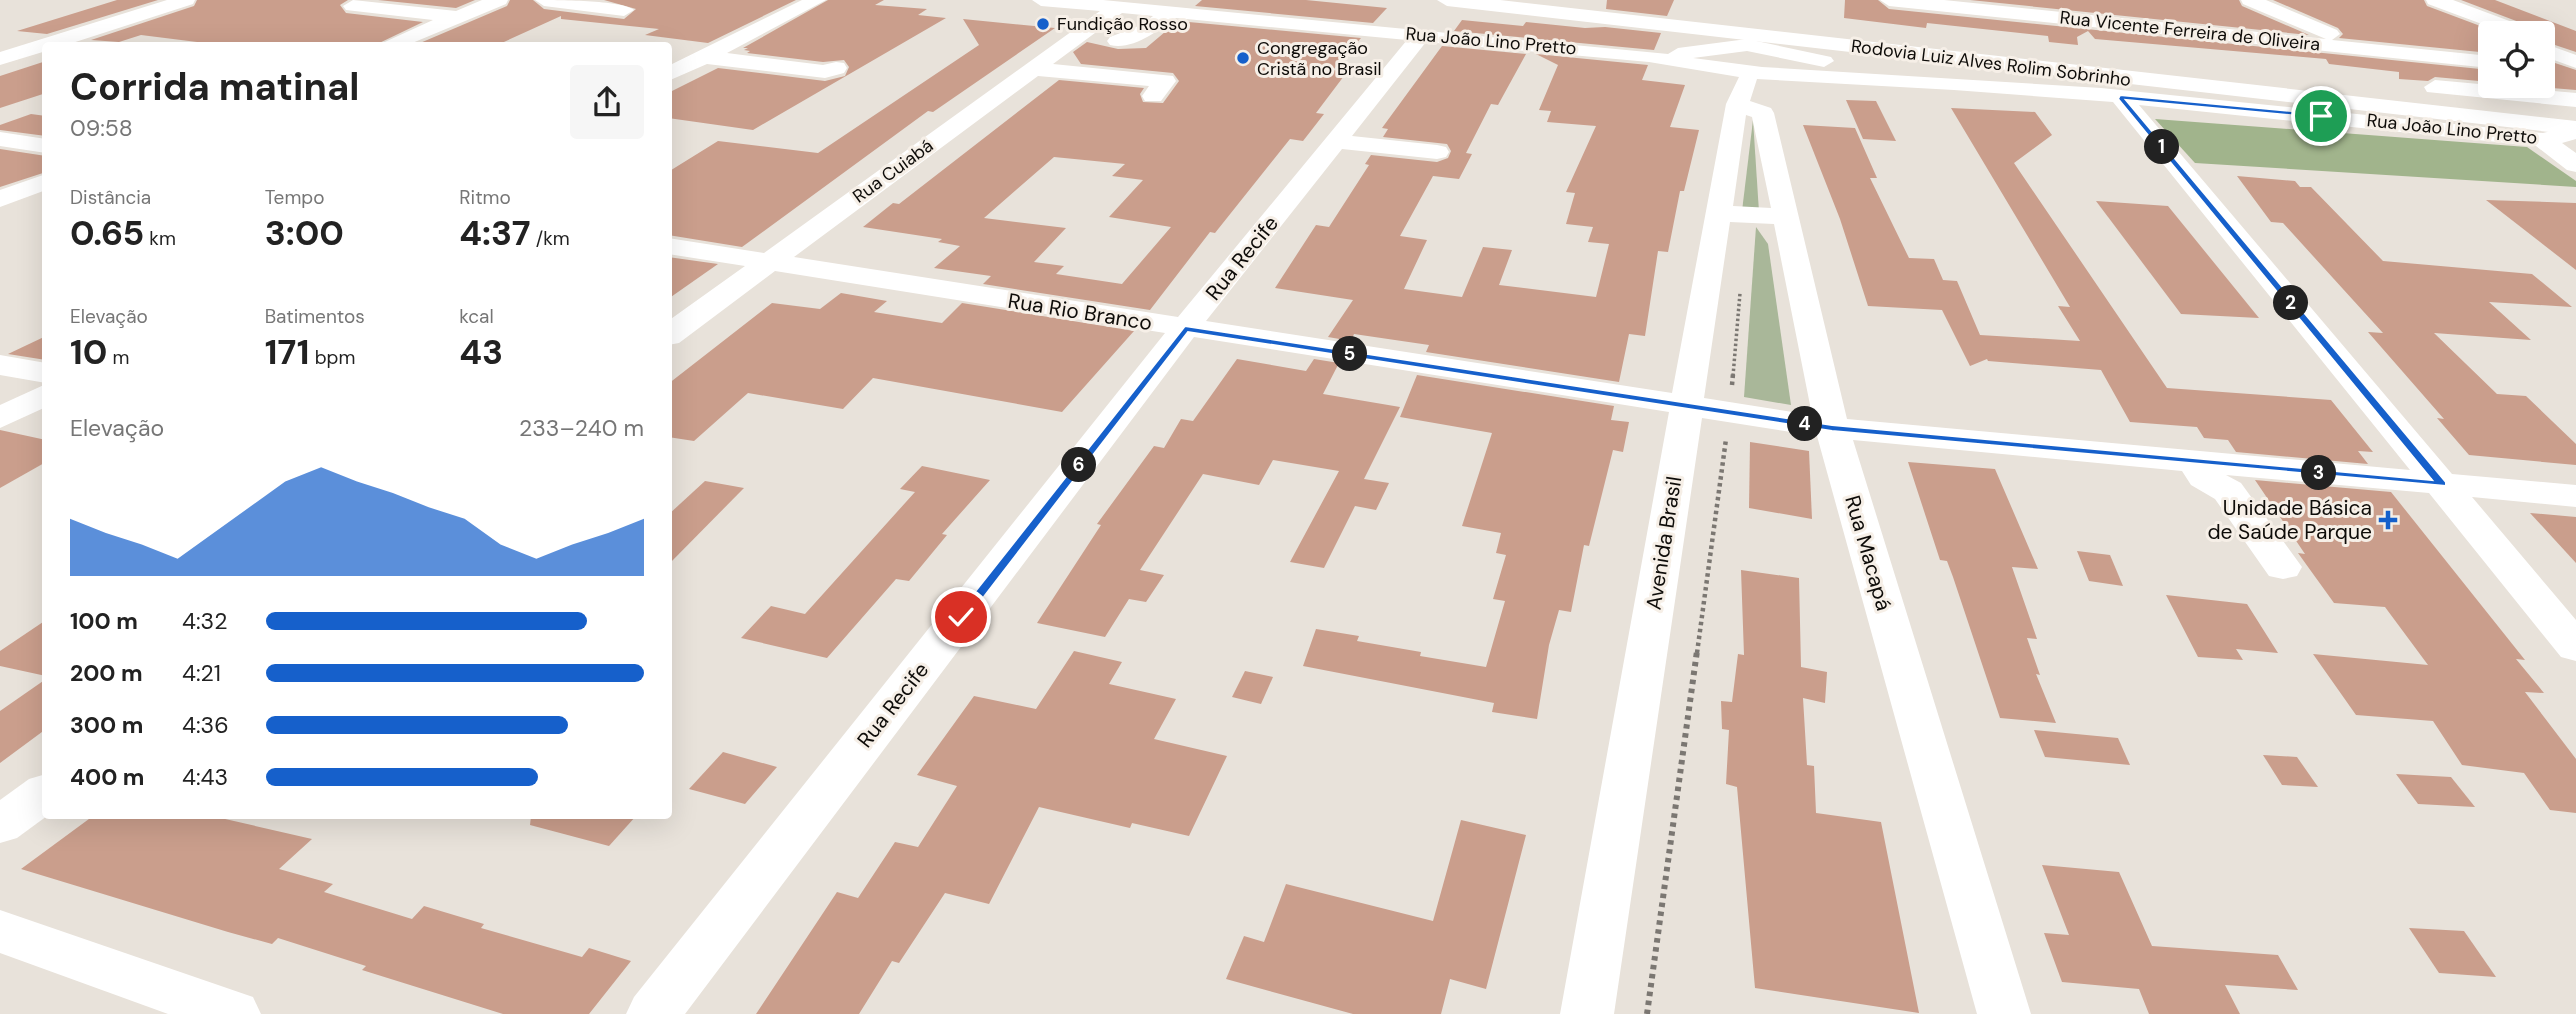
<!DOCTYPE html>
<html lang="pt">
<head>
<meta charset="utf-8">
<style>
  :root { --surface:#fff; --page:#f6f6f6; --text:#222; --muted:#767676; --accent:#1660cb }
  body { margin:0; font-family:"DM Sans",sans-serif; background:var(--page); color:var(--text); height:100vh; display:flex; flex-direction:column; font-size:26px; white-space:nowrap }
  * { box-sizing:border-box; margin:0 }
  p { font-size:23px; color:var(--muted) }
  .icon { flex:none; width:38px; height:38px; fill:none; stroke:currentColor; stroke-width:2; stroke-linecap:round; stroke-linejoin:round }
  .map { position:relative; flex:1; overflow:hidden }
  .side { position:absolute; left:42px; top:42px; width:630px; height:777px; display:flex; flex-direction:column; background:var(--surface); border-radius:7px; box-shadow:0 7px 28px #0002 }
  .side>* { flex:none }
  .tools { position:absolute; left:2478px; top:21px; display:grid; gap:14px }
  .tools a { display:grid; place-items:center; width:77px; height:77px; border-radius:7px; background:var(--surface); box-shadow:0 7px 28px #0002; font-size:35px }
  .pin { position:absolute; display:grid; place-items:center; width:60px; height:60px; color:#fff; margin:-30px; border:4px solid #fff; border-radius:50%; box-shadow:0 2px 7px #0007 }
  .km { position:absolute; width:35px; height:35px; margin:-18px; border-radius:50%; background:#222; color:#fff; font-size:19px; line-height:35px; text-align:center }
  .round { display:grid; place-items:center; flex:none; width:74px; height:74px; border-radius:7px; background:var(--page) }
  .overview { display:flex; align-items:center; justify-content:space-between; height:119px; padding:0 28px }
  h1 { font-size:38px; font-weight:700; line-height:52px }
  .figures { display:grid; grid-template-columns:repeat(3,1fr); gap:10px; height:119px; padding:7px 28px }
  .figures div { display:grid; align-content:center }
  .figures b { font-size:35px; font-weight:700 }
  .figures small { font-size:19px; font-weight:400 }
  .figures p { font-size:19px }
  .chart { height:196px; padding:14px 28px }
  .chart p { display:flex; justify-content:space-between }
  .chart svg { width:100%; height:126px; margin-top:7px; fill:var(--accent); opacity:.7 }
  ul { padding:0 28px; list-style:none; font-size:23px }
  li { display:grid; grid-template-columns:112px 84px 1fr; align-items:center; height:52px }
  li i { height:18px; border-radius:9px; background:var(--accent) }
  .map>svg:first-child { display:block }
</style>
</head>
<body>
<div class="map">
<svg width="2576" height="1014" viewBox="0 0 2576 1014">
  <rect width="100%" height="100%" fill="#e8e2da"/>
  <g fill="#a9b799">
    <path d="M 1753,120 L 1759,212 L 1742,211 Z"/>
    <path d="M 1756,227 L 1768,244 L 1791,405 L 1744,397 Z"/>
  </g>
  <path fill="#a1b48c" d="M 2155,119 L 2527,147 L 2576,181 L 2576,187 L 2195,163 Z"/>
  <g fill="#ca9e8c" fill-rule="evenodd">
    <path d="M 117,0 L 158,0 L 47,34 L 17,31 Z"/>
    <path d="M 197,0 L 348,0 L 340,5 L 346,13 L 423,22 L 373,46 L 229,46 L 141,35 L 119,42 L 91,40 L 194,6 Z"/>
    <path d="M 378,0 L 475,0 L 456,8 Z"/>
    <path d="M 510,0 L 533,0 L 544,9 L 624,19 L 636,9 L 604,0 L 796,0 L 708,43 L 645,35 L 659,29 L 561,19 L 561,16 L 495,46 L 413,46 L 507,6 Z"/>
    <path d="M 828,0 L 884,0 L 875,5 L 927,9 L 918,15 L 946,18 L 753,130 L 668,118 L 668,93 L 718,68 L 825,81 L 845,76 L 849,67 L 844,60 L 823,62 L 747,53 L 750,51 L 744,50 L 748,48 L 743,48 Z"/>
    <path d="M 1202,0 L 1306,0 L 1387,8 L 1373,23 L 1195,6 Z"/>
    <path d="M 1607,0 L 1674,0 L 1667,16 L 1606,9 Z"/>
    <path d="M 1845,0 L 1878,0 L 1889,9 L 2490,70 L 2490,82 L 2435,77 L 2428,81 L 2399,79 L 2399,72 L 2329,64 L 2326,59 L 2095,39 L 2088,31 L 2077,37 L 2078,45 L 2049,42 L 2048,36 L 1927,23 L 1926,28 L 1844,18 Z"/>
    <path d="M 1970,0 L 2239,0 L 2242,6 L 2309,35 Z"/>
    <path d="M 2273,0 L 2424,0 L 2427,6 L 2499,33 L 2490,33 L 2490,53 L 2339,38 L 2343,34 L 2338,28 Z"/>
    <path d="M 2461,0 L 2495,0 L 2576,31 L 2576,52 L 2543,41 L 2543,33 L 2537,33 L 2532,27 Z"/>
    <path d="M 963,19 L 1055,28 L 933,112 L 928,111 L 742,247 L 668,235 L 668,172 L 718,141 L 818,153 L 979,45 Z"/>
    <path d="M 1462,20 L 1523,26 L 1526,22 L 1585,28 L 1605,27 L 1661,33 L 1654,50 L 1454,31 Z"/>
    <path d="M 1178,21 L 1361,38 L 1333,70 L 1347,72 L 1316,113 L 1324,114 L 1303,141 L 1290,139 L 1215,233 L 1210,232 L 1150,310 L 983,284 L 991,276 L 934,268 L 960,246 L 938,242 L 942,239 L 863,227 L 893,203 L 899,204 L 1059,80 L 1144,88 L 1140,94 L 1143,102 L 1163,103 L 1179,81 L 1173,73 L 1081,64 L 1073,52 L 1087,42 L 1118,49 L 1146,48 ZM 1054,157 L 1125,164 L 1112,176 L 1143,180 L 1109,217 L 1171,227 L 1122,284 L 1056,274 L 1064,266 L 1034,262 L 1066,228 L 984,218 Z"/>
    <path d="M 1442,46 L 1526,54 L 1498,105 L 1491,104 L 1466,153 L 1472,154 L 1459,179 L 1433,176 L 1400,236 L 1427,240 L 1404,289 L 1462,297 L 1483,247 L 1512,250 L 1499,285 L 1596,297 L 1609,244 L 1588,242 L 1593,227 L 1566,224 L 1575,193 L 1566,192 L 1596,126 L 1547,122 L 1551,111 L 1539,110 L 1558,65 L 1536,54 L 1648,65 L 1642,80 L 1685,85 L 1670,127 L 1699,130 L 1684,191 L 1680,191 L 1668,252 L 1658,251 L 1645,336 L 1629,334 L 1619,382 L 1426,352 L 1429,345 L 1354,334 L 1351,341 L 1328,337 L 1353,300 L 1275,288 L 1316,225 L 1329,227 L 1369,165 L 1365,164 L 1371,155 L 1437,162 L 1448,158 L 1451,151 L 1447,144 L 1383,137 L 1388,129 L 1382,128 Z"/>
    <path d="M 2543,59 L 2576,70 L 2576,90 L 2526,86 L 2543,86 Z"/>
    <path d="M 46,61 L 46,93 L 0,108 L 0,76 Z"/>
    <path d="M 1846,100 L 1876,101 L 1896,141 L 1863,139 Z"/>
    <path d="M 1951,108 L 2035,112 L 2052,135 L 2014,163 L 2167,388 L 2331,400 L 2373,452 L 2358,451 L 2368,464 L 2236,452 L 2228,440 L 2204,438 L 2197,427 L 2130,422 L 2101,370 L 1988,361 L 1987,359 L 1970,366 L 1942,310 L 1868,306 L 1840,219 L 1803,125 L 1855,128 L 1877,178 L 1870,178 L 1909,258 L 1934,259 L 1943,280 L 1957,281 L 1980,335 L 2080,341 L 2058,306 L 2070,307 Z"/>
    <path d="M 31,114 L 46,116 L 46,136 L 0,130 L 0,125 Z"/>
    <path d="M 0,149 L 46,156 L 46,172 L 0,187 Z"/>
    <path d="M 2237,176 L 2295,181 L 2300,187 L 2311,187 L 2383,261 L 2532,274 L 2572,307 L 2489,302 L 2531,340 L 2434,333 L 2497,394 L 2526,396 L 2576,444 L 2576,465 L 2469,455 L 2437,418 L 2444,419 L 2368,332 L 2383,333 L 2283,223 L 2271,222 Z"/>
    <path d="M 2486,200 L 2576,203 L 2576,270 Z"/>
    <path d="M 2096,201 L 2168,206 L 2259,318 L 2181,314 Z"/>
    <path d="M 668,257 L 718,264 L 668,299 Z"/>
    <path d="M 841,293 L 887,301 L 874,312 L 942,323 L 962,303 L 1134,331 L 1062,412 L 873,378 L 843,409 L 748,393 L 694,441 L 668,437 L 668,384 L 772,303 L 820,309 Z"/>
    <path d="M 46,336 L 46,360 L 8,354 Z"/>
    <path d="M 1237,359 L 1306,371 L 1314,359 L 1339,363 L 1323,394 L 1400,407 L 1364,479 L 1389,483 L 1376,510 L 1355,506 L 1324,568 L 1290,562 L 1339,471 L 1273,460 L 1259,485 L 1203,474 L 1140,570 L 1164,575 L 1146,602 L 1129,599 L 1105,637 L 1037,623 L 1101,525 L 1097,524 L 1154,446 L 1164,448 L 1181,419 L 1193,421 Z"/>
    <path d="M 1417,375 L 1614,406 L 1611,420 L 1629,422 L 1623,452 L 1613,450 L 1589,546 L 1584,545 L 1571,612 L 1559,610 L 1549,645 L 1537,719 L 1492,712 L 1494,703 L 1303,666 L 1316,629 L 1359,636 L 1357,641 L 1421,652 L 1420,656 L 1486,667 L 1505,601 L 1493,599 L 1506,555 L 1496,553 L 1501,533 L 1462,526 L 1492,433 L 1400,417 Z"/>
    <path d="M 0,430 L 46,440 L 46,462 L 0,488 Z"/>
    <path d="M 1750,442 L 1809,451 L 1812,519 L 1749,508 Z"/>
    <path d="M 1908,462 L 1995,469 L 2038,569 L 2012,567 L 2037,639 L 2027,638 L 2040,675 L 2036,674 L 2056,723 L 2000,718 L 1953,577 L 1947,561 L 1940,560 Z"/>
    <path d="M 922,466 L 990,480 L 942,534 L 947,535 L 909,581 L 896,579 L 827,658 L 741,638 L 771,606 L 805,614 L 915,492 L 900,489 Z"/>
    <path d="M 2255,480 L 2391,492 L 2525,660 L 2516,659 L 2544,693 L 2525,692 L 2576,759 L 2576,813 L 2550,810 L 2524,773 L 2462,765 L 2433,721 L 2356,715 L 2313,654 L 2428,665 L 2385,607 L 2334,603 L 2298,553 L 2305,554 Z"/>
    <path d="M 705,481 L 744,488 L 668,565 L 668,515 Z"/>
    <path d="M 2530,513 L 2576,517 L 2576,563 Z"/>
    <path d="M 2077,551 L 2110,555 L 2123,586 L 2089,581 Z"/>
    <path d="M 1741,570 L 1799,578 L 1801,667 L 1827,672 L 1825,703 L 1803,698 L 1807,765 L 1814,766 L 1816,813 L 1881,822 L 1919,1013 L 1755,988 L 1737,787 L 1726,784 L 1729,730 L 1722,729 L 1721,701 L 1732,702 L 1738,654 L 1744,655 Z"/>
    <path d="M 2166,595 L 2247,604 L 2278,653 L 2236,649 L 2243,660 L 2198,657 Z"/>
    <path d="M 46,620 L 46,676 L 0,666 L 0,651 Z"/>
    <path d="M 1074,651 L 1122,662 L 1109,684 L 1176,699 L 1154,739 L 1227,756 L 1189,836 L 1132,823 L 1130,828 L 1039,807 L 989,904 L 945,893 L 899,963 L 892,961 L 859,1014 L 756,1014 L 837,892 L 858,898 L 895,842 L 918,847 L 957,786 L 917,775 L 974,696 L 1036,709 Z"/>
    <path d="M 1245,671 L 1273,677 L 1261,704 L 1232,697 Z"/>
    <path d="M 46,679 L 46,729 L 0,763 L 0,711 Z"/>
    <path d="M 2034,730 L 2118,738 L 2130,765 L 2045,757 Z"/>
    <path d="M 723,752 L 777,767 L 745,804 L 689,789 Z"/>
    <path d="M 2263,755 L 2297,757 L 2318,787 L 2282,785 Z"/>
    <path d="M 2396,774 L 2451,777 L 2475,807 L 2418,804 Z"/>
    <path d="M 93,816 L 212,816 L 312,839 L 279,869 L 333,884 L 324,892 L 412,919 L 424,906 L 484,924 L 481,928 L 582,957 L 589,948 L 631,961 L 589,1014 L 503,1014 L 362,970 L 366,966 L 278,938 L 272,944 L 228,932 L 21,869 Z"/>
    <path d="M 531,816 L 636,816 L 609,846 L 530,825 Z"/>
    <path d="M 1461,820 L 1526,835 L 1486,989 L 1450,979 L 1441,1014 L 1353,1014 L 1226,979 L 1244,936 L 1264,942 L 1286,884 L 1433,921 Z"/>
    <path d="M 2042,865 L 2119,872 L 2152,946 L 2278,955 L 2298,990 L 2225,985 L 2240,1014 L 2149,1014 L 2139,989 L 2062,982 L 2044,933 L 2069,935 Z"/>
    <path d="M 2409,928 L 2464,931 L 2496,977 L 2439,973 Z"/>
  </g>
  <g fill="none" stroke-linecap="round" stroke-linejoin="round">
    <path stroke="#7b7772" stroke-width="3.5" stroke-dasharray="2.5 2.5" stroke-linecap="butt" d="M 1733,376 L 1740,293"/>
    <g stroke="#7b7772" stroke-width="4.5" stroke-dasharray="3.5 3.5" stroke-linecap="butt">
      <path d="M 1732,385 L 1733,374"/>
      <path d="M 1697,653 L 1726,439"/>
    </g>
    <path stroke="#7b7772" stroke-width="6" stroke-dasharray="4.5 4.5" stroke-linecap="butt" d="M 1647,1014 L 1697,651"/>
    <g fill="#fff" fill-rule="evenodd">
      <path d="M 167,0 L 195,0 L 193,4 L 63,46 L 46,46 L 46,51 L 0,65 L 0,52 Z"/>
      <path d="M 353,0 L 456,11 L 482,0 L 508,0 L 506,4 L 405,46 L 376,46 L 433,20 L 346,10 L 343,6 Z"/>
      <path d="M 535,0 C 555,0 622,0 634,10 L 624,16 L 544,6 Z"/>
      <path d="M 802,0 L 826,0 L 727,53 L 823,65 L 836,62 L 844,63 L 847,68 L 844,73 L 825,78 L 707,64 L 668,81 L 668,66 Z"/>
      <path d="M 1032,0 L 1103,0 L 1668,54 L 1678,48 L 1747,39 L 1831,57 L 1834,61 L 1824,67 L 1747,51 L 1693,58 L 1762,67 L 2101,88 L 2543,133 L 2576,125 L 2576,139 L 2562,143 L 2576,153 L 2576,172 L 2567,170 L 2536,146 L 2139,105 L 2452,474 L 2576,485 L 2576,507 L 2472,497 L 2576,620 L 2576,661 L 2561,657 L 2429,493 L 2226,475 L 2241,483 L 2302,567 L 2297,576 L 2283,579 L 2269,576 L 2215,499 L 2191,485 L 2182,471 L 1853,440 L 2031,1014 L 1977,1014 L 1817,436 L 1702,418 L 1614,1014 L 1560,1014 L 1669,412 L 1194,337 L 685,1014 L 626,1014 L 634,997 L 1165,333 L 775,271 L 679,343 L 668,345 L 668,321 L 745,266 L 668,254 L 668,238 L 764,253 L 1100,11 L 1041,6 ZM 1122,13 L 1153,16 L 1141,25 L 1110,37 L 1107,41 L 1110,45 C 1132,51 1159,30 1176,18 L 1407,40 L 1178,317 L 794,257 L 1038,76 L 1149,86 L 1142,96 L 1145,101 L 1161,101 L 1176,81 L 1173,76 L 1053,64 ZM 1426,42 L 1649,62 L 1739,77 L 1726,104 L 1672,393 L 1206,321 L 1342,149 L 1437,159 L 1446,157 L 1449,152 L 1446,147 L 1437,145 L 1352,136 ZM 1757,79 L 1954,90 L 2113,102 L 2410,470 L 1847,419 L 1774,113 L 1771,108 L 1750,101 ZM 1746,115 L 1752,117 L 1771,208 L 1733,206 ZM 1730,222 L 1774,224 L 1812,415 L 1704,398 Z"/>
      <path d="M 1880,0 L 1944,0 L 2326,39 L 2243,4 L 2241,0 L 2266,0 L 2337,30 L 2340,34 L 2332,40 L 2490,56 L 2490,68 L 1889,6 Z"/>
      <path d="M 2426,0 L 2453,0 L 2531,29 L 2534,33 L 2506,33 L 2428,4 Z"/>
      <path d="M 2543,43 L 2576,55 L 2576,68 L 2543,56 Z"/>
      <path d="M 0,132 L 46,139 L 46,153 L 0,146 Z"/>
      <path d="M 46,174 L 46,190 L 0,207 L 0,190 Z"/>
      <path d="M 0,355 L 46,363 L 46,383 L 0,375 Z"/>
      <path d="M 46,384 L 46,407 L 0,428 L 0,405 Z"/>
      <path d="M 46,774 L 47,816 L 17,838 L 0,843 L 0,800 L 29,779 Z"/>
      <path d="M 0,910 L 253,997 L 261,1014 L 168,1014 L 0,953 Z"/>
    </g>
    <g fill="#fff" fill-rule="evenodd">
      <path d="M 1437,0 L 1500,0 L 2576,121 L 2576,135 L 1447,6 Z"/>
      <path d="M 2435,80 L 2576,93 L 2576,107 L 2427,92 L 2424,87 Z"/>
    </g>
  </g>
  <path fill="#1660cb" stroke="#fff" stroke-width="2" d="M 2120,95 L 2324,114 L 2321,118 L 2126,100 L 2446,482 L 2446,486 L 1832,431 L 1188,332 L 966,620 L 955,617 L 1185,326 L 1832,425 L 2432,480 L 2118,99 Z"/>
  <g fill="#1660cb" stroke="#f6efe7" stroke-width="2.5">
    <circle cx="1043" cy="24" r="7"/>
    <circle cx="1243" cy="58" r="7"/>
    <path d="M2384.5 509.5h7v7h7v7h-7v7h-7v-7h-7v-7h7z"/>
  </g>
  <g text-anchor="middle" stroke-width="6" stroke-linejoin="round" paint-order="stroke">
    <g font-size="18" fill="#0e0c09" stroke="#f6efe7" text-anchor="start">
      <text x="1057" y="30">Fundição Rosso</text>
      <text x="1257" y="54">Congregação<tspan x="1257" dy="21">Cristã no Brasil</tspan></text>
    </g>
    <g font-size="18" fill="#0e0c09" stroke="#f6efe7">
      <text transform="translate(2190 31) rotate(6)" y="6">Rua Vicente Ferreira de Oliveira</text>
      <text transform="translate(1491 41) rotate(5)" y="6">Rua João Lino Pretto</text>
      <text transform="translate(1991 63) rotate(7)" y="6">Rodovia Luiz Alves Rolim Sobrinho</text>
      <text transform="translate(2452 129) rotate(6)" y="6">Rua João Lino Pretto</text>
      <text transform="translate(893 171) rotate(-36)" y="6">Rua Cuiabá</text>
    </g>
    <g font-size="21" fill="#0e0c09" stroke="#f6efe7">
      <text transform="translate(1242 258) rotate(-51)" y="7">Rua Recife</text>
      <text transform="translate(1080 312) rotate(9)" y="7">Rua Rio Branco</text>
      <text transform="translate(1664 543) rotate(-81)" y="7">Avenida Brasil</text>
      <text transform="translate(1868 553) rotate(74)" y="7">Rua Macapá</text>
      <text transform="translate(893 705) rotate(-52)" y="7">Rua Recife</text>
    </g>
    <g font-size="21" fill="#0e0c09" stroke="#f6efe7" text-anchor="end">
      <text x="2372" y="515">Unidade Básica<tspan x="2372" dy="24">de Saúde Parque</tspan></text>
    </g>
  </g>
</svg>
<div class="tools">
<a><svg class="icon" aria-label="locate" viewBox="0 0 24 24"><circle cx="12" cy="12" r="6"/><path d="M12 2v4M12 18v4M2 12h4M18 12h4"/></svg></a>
</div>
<div class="pin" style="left:2321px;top:116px;background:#1e9e55"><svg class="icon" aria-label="arrive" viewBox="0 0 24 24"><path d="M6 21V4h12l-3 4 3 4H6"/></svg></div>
<div class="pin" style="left:961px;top:617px;background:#d93025"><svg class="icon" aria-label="check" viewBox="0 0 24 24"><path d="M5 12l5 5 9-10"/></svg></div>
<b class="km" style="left:2162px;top:147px">1</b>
<b class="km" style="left:2291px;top:303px">2</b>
<b class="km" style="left:2319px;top:473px">3</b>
<b class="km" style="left:1805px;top:424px">4</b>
<b class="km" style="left:1350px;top:354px">5</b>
<b class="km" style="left:1079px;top:465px">6</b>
<section class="side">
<div class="overview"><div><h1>Corrida matinal</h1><p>09:58</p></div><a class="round"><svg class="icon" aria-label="share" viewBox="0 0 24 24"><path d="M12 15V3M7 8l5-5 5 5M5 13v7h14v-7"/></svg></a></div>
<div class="figures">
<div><p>Distância</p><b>0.65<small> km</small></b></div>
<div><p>Tempo</p><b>3:00</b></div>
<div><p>Ritmo</p><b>4:37<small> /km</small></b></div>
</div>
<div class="figures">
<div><p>Elevação</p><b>10<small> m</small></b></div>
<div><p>Batimentos</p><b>171<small> bpm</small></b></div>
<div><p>kcal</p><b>43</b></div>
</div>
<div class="chart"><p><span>Elevação</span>233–240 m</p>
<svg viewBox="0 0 160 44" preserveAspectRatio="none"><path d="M0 44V24L10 29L20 33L30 38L40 29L50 20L60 11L70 6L80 11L90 15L100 20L110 24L120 33L130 38L140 33L150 29L160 24V44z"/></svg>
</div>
<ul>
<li><b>100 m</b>4:32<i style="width:85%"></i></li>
<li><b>200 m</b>4:21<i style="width:100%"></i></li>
<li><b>300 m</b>4:36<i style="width:80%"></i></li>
<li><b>400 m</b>4:43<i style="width:72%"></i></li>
</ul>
</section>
</div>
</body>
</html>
